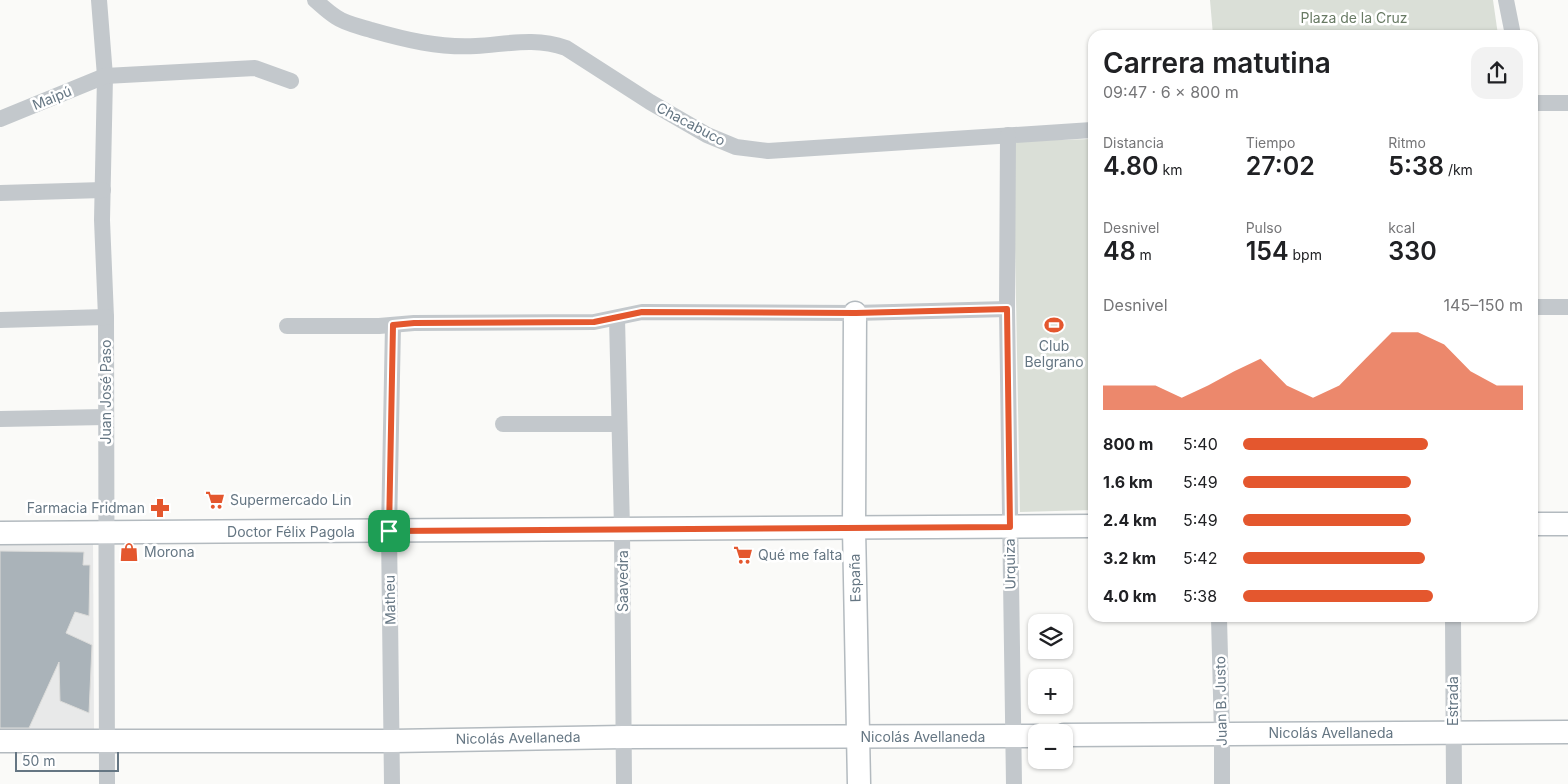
<!DOCTYPE html>
<html lang="es">
<head>
<meta charset="utf-8">
<style>
  :root { --surface:#fff; --page:#f2f2f2; --text:#202124; --muted:#757577; --accent:#e4572e }
  body { margin:0; font-family:Inter,sans-serif; background:var(--page); color:var(--text); height:100vh; display:flex; flex-direction:column; font-size:19px; white-space:nowrap }
  * { box-sizing:border-box; margin:0 }
  p { font-size:16px; color:var(--muted) }
  .icon { flex:none; width:28px; height:28px; fill:none; stroke:currentColor; stroke-width:2; stroke-linecap:round; stroke-linejoin:round }
  .map { position:relative; flex:1; overflow:hidden }
  .sheet { position:absolute; left:1088px; top:30px; width:450px; height:592px; display:flex; flex-direction:column; background:var(--surface); border-radius:15px; box-shadow:0 1px 4px #0004 }
  .sheet>* { flex:none }
  .buttons { position:absolute; left:1028px; top:614px; display:grid; gap:10px }
  .buttons a { display:grid; place-items:center; width:45px; height:45px; border-radius:10px; background:var(--surface); box-shadow:0 1px 4px #0004; font-size:25px }
  .scale { position:absolute; left:15px; bottom:12px; width:104px; box-sizing:border-box; padding-left:5px; border:2px solid #657683; border-top:0; font-size:14px; line-height:18px; white-space:nowrap; color:#657683; -webkit-text-stroke:4px #fff; paint-order:stroke }
  .pin { position:absolute; display:grid; place-items:center; width:42px; height:42px; color:#fff; margin:-21px; border-radius:10px; box-shadow:0 2px 8px #0006 }
  .round { display:grid; place-items:center; flex:none; width:52px; height:52px; border-radius:15px; background:var(--page) }
  .summary { display:flex; align-items:center; justify-content:space-between; height:85px; padding:0 15px }
  h1 { font-size:28px; font-weight:600; line-height:38px }
  .metrics { display:grid; grid-template-columns:repeat(3,1fr); gap:8px; height:85px; padding:5px 15px }
  .metrics div { display:grid; align-content:center }
  .metrics b { font-size:25px; font-weight:600 }
  .metrics small { font-size:14px; font-weight:400 }
  .metrics p { font-size:14px }
  .chart { height:140px; padding:10px 15px }
  .chart p { display:flex; justify-content:space-between }
  .chart svg { width:100%; height:90px; margin-top:5px; fill:var(--accent); opacity:.7 }
  ul { padding:0 15px; list-style:none; font-size:16px }
  li { display:grid; grid-template-columns:80px 60px 1fr; align-items:center; height:38px }
  li i { height:12px; border-radius:6px; background:var(--accent) }
  .map>svg:first-child { display:block }
</style>
</head>
<body>
<div class="map">
<svg width="1568" height="784" viewBox="0 0 1568 784">
  <rect width="100%" height="100%" fill="#fafaf8"/>
  <path fill="#e8e9e9" d="M 0,541 L 93,541 L 94,729 L 0,731 Z"/>
  <g fill="#dadfd7">
    <path d="M 1210,0 L 1493,0 L 1498,35 L 1213,35 Z"/>
    <path d="M 1092,139 L 1092,510 L 1020,512 L 1013,141 Z"/>
  </g>
  <path fill="#aab3b9" stroke="#dcdcda" d="M 0,551 L 84,552 L 83,565 L 90,565 L 89,616 L 75,612 L 66,633 L 92,645 L 89,713 L 60,701 L 59,662 L 29,728 L 0,728 Z"/>
  <g fill="none" stroke-linecap="round" stroke-linejoin="round">
    <g stroke="#b3babf" stroke-width="25">
      <g id="secondary">
        <path d="M 855,313 L 854,528 L 859,784"/>
        <path d="M 1532,524 L 1568,524"/>
        <path d="M 0,533 L 1092,526"/>
        <path d="M 1064,735 L 1568,732"/>
        <path d="M 0,741 L 393,741 L 623,737 L 1036,736"/>
      </g>
    </g>
    <g stroke="#c3c8cc" stroke-width="16">
      <path d="M 99,0 L 105,76 L 102,220 L 106,317 L 107,784"/>
      <path d="M 315,0 C 322,6 328,12 336,17 C 346,24 359,26 371,30 C 406,40 439,48 476,46 C 508,44 535,37 566,48 L 650,102 L 707,135 L 736,147 L 768,151 L 1092,130"/>
      <path d="M 1506,0 L 1513,35"/>
      <path d="M 1532,103 L 1568,103"/>
      <path d="M 0,119 L 105,76 L 255,68 L 291,81"/>
      <path d="M 1008,135 L 1007,309 L 1014,784"/>
      <path d="M 0,193 L 103,190"/>
      <path d="M 1532,307 L 1568,307"/>
      <path d="M 617,318 L 622,529 L 624,784"/>
      <path d="M 0,320 L 106,317"/>
      <path d="M 287,326 L 379,326 L 414,323 L 594,322 L 642,312 L 855,313 L 1007,309"/>
      <path d="M 0,419 L 106,417"/>
      <path d="M 503,424 L 619,424"/>
      <path d="M 1219,618 L 1222,734 L 1222,784"/>
      <path d="M 1453,618 L 1454,784"/>
      <path d="M 392,784 L 389,531 L 393,325"/>
    </g>
    <use href="#secondary" stroke="#fff" stroke-width="22"/>
  </g>
  <g fill="none" stroke-linecap="round" stroke-linejoin="round">
    <g stroke="#fff" stroke-width="10">
      <path id="route" d="M 1007,309 L 1010,527 L 389,531 L 393,325 L 414,323 L 594,322 L 642,312 L 856,313 Z"/>
    </g>
    <use href="#route" stroke="#e4572e" stroke-width="6"/>
  </g>
  <defs>
    <g id="stadium-bare" transform="scale(1.5)"><path d="M0-5a6.5 5 0 1 0 0 10a6.5 5 0 1 0 0-10ZM-3.5-1.8h7v3.6h-7Z" fill="#e4572e" stroke="#fff" stroke-width="2.5" paint-order="stroke"/></g>
    <g id="supermarket-bare" transform="scale(1.5)"><path d="M-6-5.5h2.5l.6 2H6L4.5 2H-2.5L-4.4-4H-6ZM-1.5 3.2a1.3 1.3 0 1 0 .1 0ZM3 3.2a1.3 1.3 0 1 0 .1 0Z" fill="#e4572e" stroke="#fff" stroke-width="2.5" paint-order="stroke"/></g>
    <g id="pharmacy-bare" transform="scale(1.5)"><path d="M-2-6h4v4h4v4h-4v4h-4v-4h-4v-4h4Z" fill="#e4572e" stroke="#fff" stroke-width="2.5" paint-order="stroke"/></g>
    <g id="shop-bare" transform="scale(1.5)"><path d="M-5-2.5h2.3a2.7 3.5 0 0 1 5.4 0H5L5.5 6h-11ZM-1.5-2.5h3a1.5 2.3 0 0 0-3 0Z" fill="#e4572e" stroke="#fff" stroke-width="2.5" paint-order="stroke"/></g>
  </defs>
  <g fill-rule="evenodd">
    <use href="#stadium-bare" x="1054" y="325"/>
    <use href="#supermarket-bare" x="215" y="500"/>
    <use href="#pharmacy-bare" x="160" y="508"/>
    <use href="#shop-bare" x="129" y="552"/>
    <use href="#supermarket-bare" x="743" y="555"/>
  </g>
  <g text-anchor="middle" stroke-width="5" stroke-linejoin="round" paint-order="stroke">
    <g font-size="14" fill="#687a64" stroke="#fff">
      <text x="1354" y="23">Plaza de la Cruz</text>
    </g>
    <g font-size="14" fill="#657683" stroke="#fff">
      <text transform="translate(52 98) rotate(-22)" y="5">Maipú</text>
      <text transform="translate(691 124) rotate(28)" y="5">Chacabuco</text>
      <text transform="translate(106 392) rotate(-90)" y="5">Juan José Paso</text>
      <text x="291" y="537">Doctor Félix Pagola</text>
      <text transform="translate(1010 564) rotate(-91)" y="5">Urquiza</text>
      <text transform="translate(855 578) rotate(-91)" y="5">España</text>
      <text transform="translate(623 581) rotate(-90)" y="5">Saavedra</text>
      <text transform="translate(390 600) rotate(-91)" y="5">Matheu</text>
      <text transform="translate(1221 701) rotate(-91)" y="5">Juan B. Justo</text>
      <text transform="translate(1453 701) rotate(-90)" y="5">Estrada</text>
      <text x="1331" y="738">Nicolás Avellaneda</text>
      <text x="923" y="742">Nicolás Avellaneda</text>
      <text transform="translate(518 738) rotate(-1)" y="5">Nicolás Avellaneda</text>
    </g>
    <g font-size="14" fill="#657683" stroke="#fff" text-anchor="start">
      <text x="1054" y="351" text-anchor="middle">Club<tspan x="1054" dy="16">Belgrano</tspan></text>
      <text x="230" y="505">Supermercado Lin</text>
      <text x="145" y="513" text-anchor="end">Farmacia Fridman</text>
      <text x="144" y="557">Morona</text>
      <text x="758" y="560">Qué me falta</text>
    </g>
  </g>
</svg>
<div class="buttons">
<a><svg class="icon" aria-label="layers" viewBox="0 0 24 24"><path d="M12 4l9 5-9 5-9-5zM3 14l9 5 9-5"/></svg></a>
<a>+</a>
<a>−</a>
</div>
<div class="scale">50 m</div>
<div class="pin" style="left:389px;top:531px;background:#1e9e55"><svg class="icon" aria-label="arrive" viewBox="0 0 24 24"><path d="M6 21V4h12l-3 4 3 4H6"/></svg></div>
<section class="sheet">
<div class="summary"><div><h1>Carrera matutina</h1><p>09:47 · 6 × 800 m</p></div><a class="round"><svg class="icon" aria-label="share" viewBox="0 0 24 24"><path d="M12 15V3M7 8l5-5 5 5M5 13v7h14v-7"/></svg></a></div>
<div class="metrics">
<div><p>Distancia</p><b>4.80<small> km</small></b></div>
<div><p>Tiempo</p><b>27:02</b></div>
<div><p>Ritmo</p><b>5:38<small> /km</small></b></div>
</div>
<div class="metrics">
<div><p>Desnivel</p><b>48<small> m</small></b></div>
<div><p>Pulso</p><b>154<small> bpm</small></b></div>
<div><p>kcal</p><b>330</b></div>
</div>
<div class="chart"><p><span>Desnivel</span>145–150 m</p>
<svg viewBox="0 0 160 44" preserveAspectRatio="none"><path d="M0 44V32L10 32L20 32L30 38L40 32L50 25L60 19L70 32L80 38L90 32L100 19L110 6L120 6L130 12L140 25L150 32L160 32V44z"/></svg>
</div>
<ul>
<li><b>800 m</b>5:40<i style="width:66%"></i></li>
<li><b>1.6 km</b>5:49<i style="width:60%"></i></li>
<li><b>2.4 km</b>5:49<i style="width:60%"></i></li>
<li><b>3.2 km</b>5:42<i style="width:65%"></i></li>
<li><b>4.0 km</b>5:38<i style="width:68%"></i></li>
</ul>
</section>
</div>
</body>
</html>
